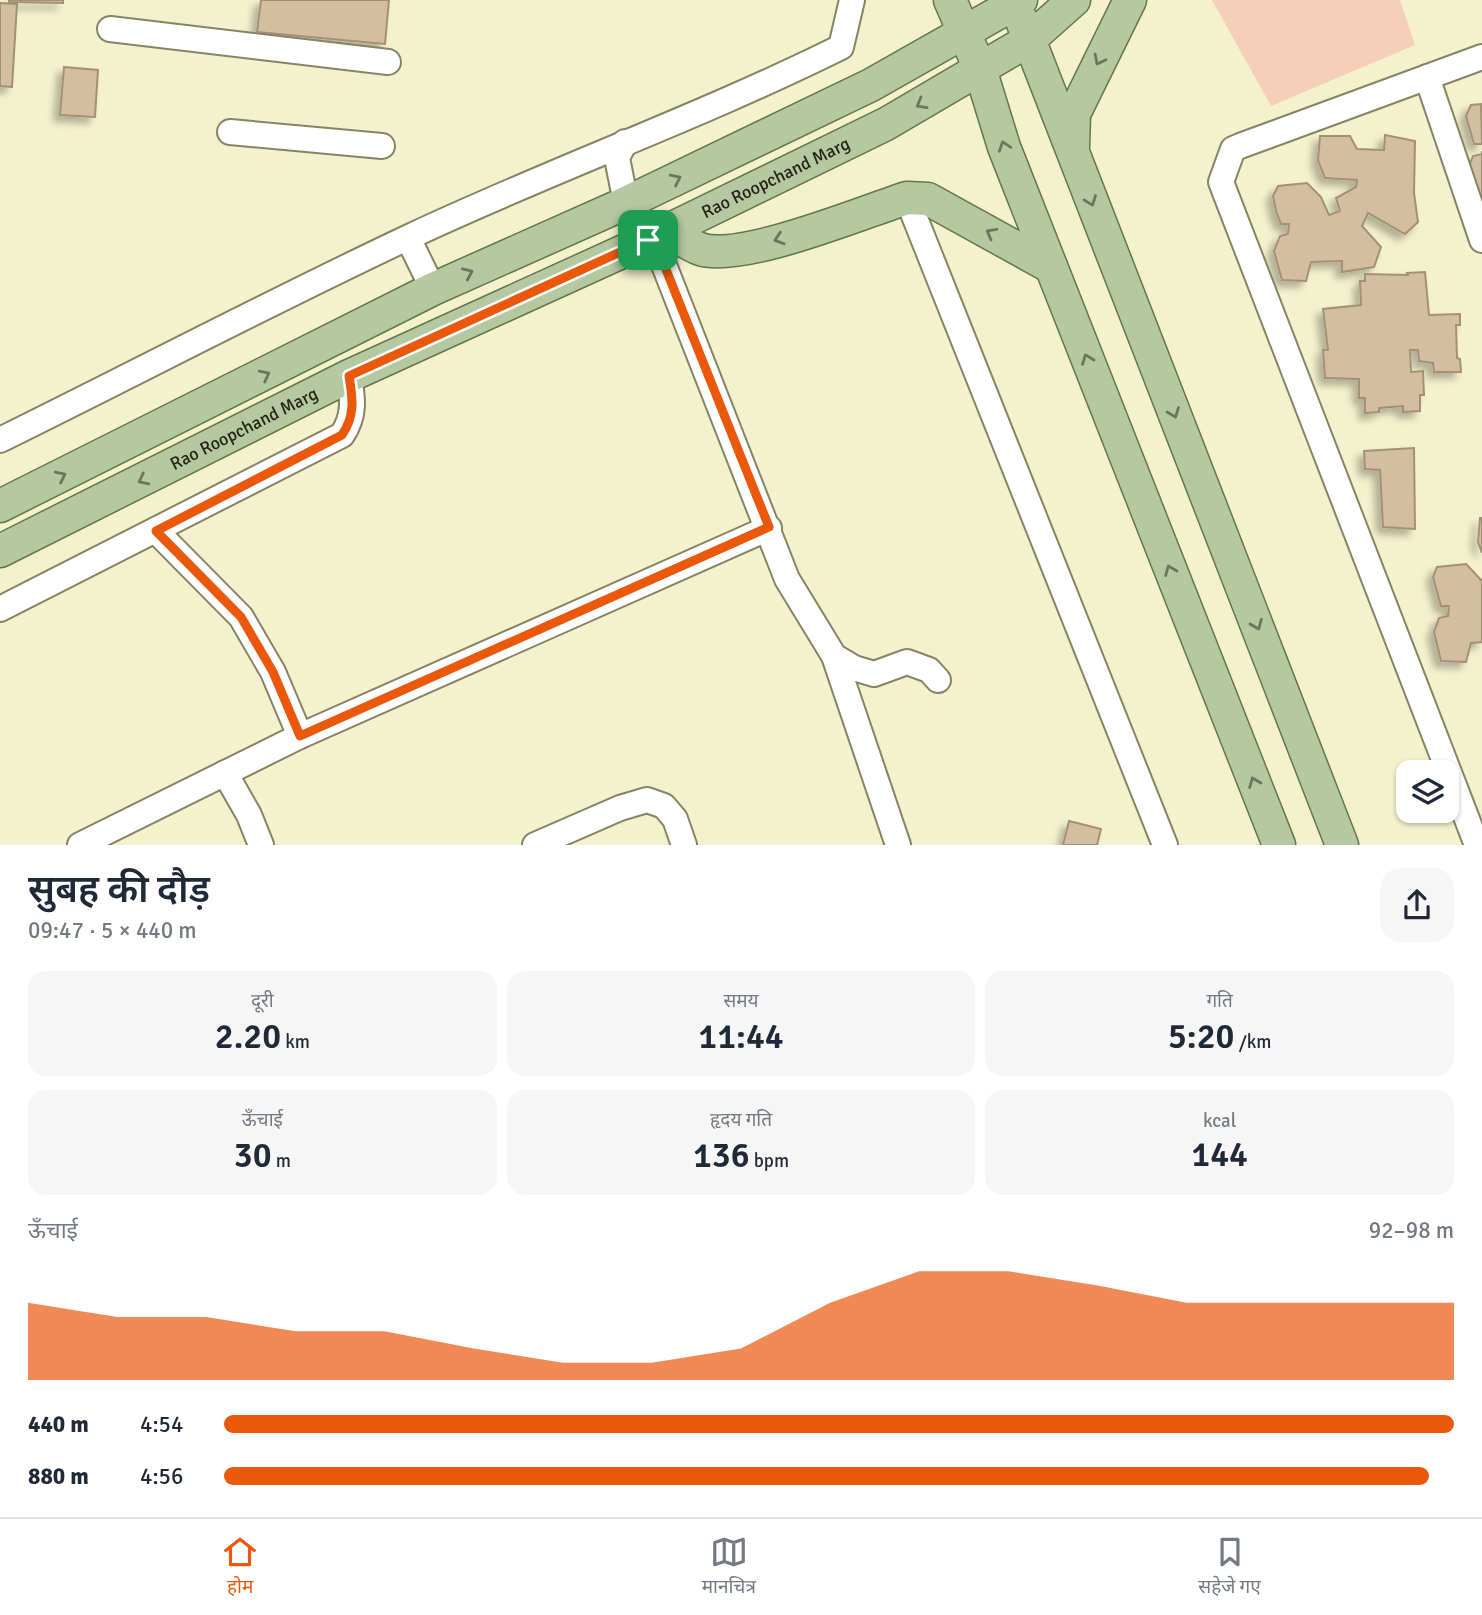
<!DOCTYPE html>
<html lang="hi">
<head>
<meta charset="utf-8">
<style>
  :root { --surface:#fff; --page:#f6f6f7; --text:#1f2937; --muted:#747a83; --line:#e0e1e3; --accent:#ea580c }
  body { margin:0; font-family:Signika,"Noto Sans Devanagari",sans-serif; background:var(--page); color:var(--text); height:100vh; display:flex; flex-direction:column; font-size:26px; white-space:nowrap }
  * { box-sizing:border-box; margin:0 }
  p { font-size:23px; color:var(--muted) }
  .icon { flex:none; width:38px; height:38px; fill:none; stroke:currentColor; stroke-width:2; stroke-linecap:round; stroke-linejoin:round }
  .map { position:relative; height:845px; overflow:hidden }
  .sheet { display:flex; flex-direction:column; background:var(--surface); flex:1 }
  .sheet>* { flex:none }
  .tools { position:absolute; left:1396px; top:760px; display:grid; gap:14px }
  .tools a { display:grid; place-items:center; width:63px; height:63px; border-radius:14px; background:var(--surface); box-shadow:0 2px 5px #0004; font-size:35px }
  .pin { position:absolute; display:grid; place-items:center; width:60px; height:60px; color:#fff; margin:-30px; border-radius:14px; box-shadow:0 4px 10px #0006 }
  .round { display:grid; place-items:center; flex:none; width:74px; height:74px; border-radius:21px; background:var(--page) }
  .headline { display:flex; align-items:center; justify-content:space-between; height:119px; padding:0 28px }
  h1 { font-size:38px; font-weight:600; line-height:52px }
  .figures { display:grid; grid-template-columns:repeat(3,1fr); gap:10px; height:119px; padding:7px 28px }
  .figures div { display:grid; align-content:center; border-radius:18px; background:var(--page); text-align:center }
  .figures b { font-size:35px; font-weight:600 }
  .figures small { font-size:19px; font-weight:400 }
  .figures p { font-size:19px }
  .chart { height:196px; padding:14px 28px }
  .chart p { display:flex; justify-content:space-between }
  .chart svg { width:100%; height:126px; margin-top:7px; fill:var(--accent); opacity:.7 }
  ul { padding:0 28px; list-style:none; font-size:23px }
  li { display:grid; grid-template-columns:112px 84px 1fr; align-items:center; height:52px }
  li i { height:18px; border-radius:9px; background:var(--accent) }
  .menu { display:flex; justify-content:space-around; align-items:center; height:98px; border-top:2px solid var(--line); background:var(--surface); font-size:19px; color:var(--muted) }
  .menu a { display:grid; justify-items:center; gap:4px }
  .menu .current { color:var(--accent) }
  .map>svg:first-child { display:block }
</style>
</head>
<body>
<div class="map">
<svg width="1482" height="845" viewBox="0 0 1482 845">
  <defs>
    <filter id="shadow"><feDropShadow dx="-6" dy="6" stdDeviation="3.5" flood-color="#0004"/></filter>
  </defs>
  <rect width="100%" height="100%" fill="#f4f1ce"/>
  <path fill="#f4cfba" d="M 1212,0 L 1400,0 L 1415,45 L 1271,106 Z"/>
  <g fill="#d3bea1" stroke="#a49175" stroke-width="2" filter="url(#shadow)">
    <path d="M 9,0 L 63,0 L 63,3 L 9,2 Z"/>
    <path d="M 261,0 L 389,0 L 385,44 L 257,32 Z"/>
    <path d="M 0,3 L 17,4 L 12,87 L 0,86 Z"/>
    <path d="M 64,67 L 98,70 L 95,117 L 60,115 Z"/>
    <path d="M 1481,104 L 1482,144 L 1474,144 L 1466,116 L 1471,105 Z"/>
    <path d="M 1385,135 L 1415,141 L 1414,193 L 1418,222 L 1405,234 L 1368,213 L 1362,226 L 1381,247 L 1374,267 L 1342,272 L 1342,261 L 1311,262 L 1306,281 L 1282,280 L 1274,251 L 1280,236 L 1288,234 L 1289,224 L 1281,224 L 1276,211 L 1273,196 L 1278,186 L 1307,183 L 1321,197 L 1329,215 L 1340,211 L 1336,198 L 1356,187 L 1357,180 L 1325,178 L 1318,160 L 1320,136 L 1350,136 L 1357,149 L 1384,150 Z"/>
    <path d="M 1482,151 L 1482,200 L 1475,200 L 1467,171 L 1473,156 L 1482,154 Z"/>
    <path d="M 1425,272 L 1429,315 L 1460,314 L 1460,325 L 1456,325 L 1457,358 L 1460,359 L 1461,372 L 1434,372 L 1433,363 L 1419,361 L 1418,350 L 1410,350 L 1411,372 L 1423,371 L 1424,395 L 1420,395 L 1420,411 L 1403,412 L 1403,406 L 1379,408 L 1379,412 L 1365,413 L 1365,398 L 1359,398 L 1359,379 L 1325,378 L 1323,350 L 1328,350 L 1323,309 L 1361,305 L 1360,281 L 1365,281 L 1365,274 L 1408,275 L 1407,273 Z"/>
    <path d="M 1414,448 L 1415,529 L 1383,527 L 1380,470 L 1365,469 L 1364,451 Z"/>
    <path d="M 1480,518 L 1482,518 L 1482,553 L 1478,542 Z"/>
    <path d="M 1466,564 L 1482,581 L 1482,642 L 1471,643 L 1466,662 L 1441,661 L 1434,632 L 1439,618 L 1448,616 L 1449,606 L 1441,606 L 1433,577 L 1437,567 Z"/>
    <path d="M 1069,821 L 1101,829 L 1097,845 L 1063,845 Z"/>
  </g>
  <g fill="none" stroke-linecap="round" stroke-linejoin="round">
    <g stroke="#878464" stroke-width="28">
      <g id="minor">
        <path d="M 110,29 L 388,62"/>
        <path d="M 1427,77 L 1482,240"/>
        <path d="M 230,132 L 382,146"/>
        <path d="M 625,142 L 617,158 L 626,203"/>
        <path d="M 907,198 L 1165,845"/>
        <path d="M 653,237 L 787,579 L 834,656 L 854,668 L 874,674 L 907,662 L 929,670 L 938,680"/>
        <path d="M 408,238 L 433,289"/>
        <path d="M 0,440 C 136,373 271,302 409,237 C 551,170 700,117 841,47 L 852,0"/>
        <path d="M 156,531 L 241,617 L 273,672 L 300,736"/>
        <path d="M 0,609 L 342,435 C 355,416 353,399 349,376"/>
        <path d="M 834,656 L 898,845"/>
        <path d="M 225,773 L 249,815 L 261,845"/>
        <path d="M 80,845 L 300,736 L 769,528"/>
        <path d="M 535,845 L 620,808 L 647,800 L 664,806 L 675,819 L 684,845"/>
        <path d="M 1477,845 L 1221,182 L 1233,149 L 1240,146 L 1482,57"/>
      </g>
    </g>
    <g stroke="#637748" stroke-width="35">
      <g id="major">
        <path d="M 950,0 L 980,69 L 1004,147 L 1279,845"/>
        <path d="M 1022,21 L 1342,845"/>
        <path d="M 1073,146 L 1074,114 L 1130,0"/>
        <path d="M 667,230 C 677,236 689,245 700,249 C 741,263 863,212 907,198 L 928,199 L 1051,267"/>
        <path d="M 0,506 L 433,289 L 626,203 L 871,85 L 1021,0"/>
        <path id="s1" d="M 0,551 L 349,376 L 648,240 L 886,124 L 1029,40 L 1074,0"/>
      </g>
    </g>
    <use href="#minor" stroke="#fff" stroke-width="24"/>
    <use href="#major" stroke="#b5c8a1" stroke-width="32"/>
  </g>
  <defs><path id="oneway-chevron" d="M-2-3.5L2.5 0L-2 3.5" fill="none" stroke-width="1.6" stroke-linecap="round" stroke-linejoin="round" transform="scale(1.75)"/></defs>
  <g stroke="#6d765c">
    <use href="#oneway-chevron" transform="translate(1099 60) rotate(117)"/>
    <use href="#oneway-chevron" transform="translate(921 104) rotate(150)"/>
    <use href="#oneway-chevron" transform="translate(1004 146) rotate(-109)"/>
    <use href="#oneway-chevron" transform="translate(676 179) rotate(-26)"/>
    <use href="#oneway-chevron" transform="translate(1091 201) rotate(69)"/>
    <use href="#oneway-chevron" transform="translate(991 233) rotate(-151)"/>
    <use href="#oneway-chevron" transform="translate(779 239) rotate(162)"/>
    <use href="#oneway-chevron" transform="translate(468 273) rotate(-24)"/>
    <use href="#oneway-chevron" transform="translate(1087 359) rotate(-111)"/>
    <use href="#oneway-chevron" transform="translate(265 375) rotate(-27)"/>
    <use href="#oneway-chevron" transform="translate(1174 413) rotate(69)"/>
    <use href="#oneway-chevron" transform="translate(61 476) rotate(-26)"/>
    <use href="#oneway-chevron" transform="translate(143 480) rotate(153)"/>
    <use href="#oneway-chevron" transform="translate(1170 570) rotate(-112)"/>
    <use href="#oneway-chevron" transform="translate(1257 625) rotate(68)"/>
    <use href="#oneway-chevron" transform="translate(1254 782) rotate(-112)"/>
  </g>
  <g fill="none" stroke-linecap="round" stroke-linejoin="round">
    <g stroke="#fff" stroke-width="14">
      <path id="route" d="M 653,237 L 769,527 L 300,736 L 273,672 L 241,617 L 156,531 L 342,435 C 355,416 353,399 349,376 Z"/>
    </g>
    <use href="#route" stroke="#ea580c" stroke-width="9"/>
  </g>
  <g text-anchor="middle" stroke-width="7" stroke-linejoin="round" paint-order="stroke">
    <g font-size="18" fill="#252417" stroke="#fff">
      <text dy="6" stroke="none"><textPath href="#s1" startOffset="861">Rao Roopchand Marg</textPath></text>
      <text dy="6" stroke="none"><textPath href="#s1" startOffset="273">Rao Roopchand Marg</textPath></text>
    </g>
  </g>
</svg>
<div class="tools">
<a><svg class="icon" aria-label="layers" viewBox="0 0 24 24"><path d="M12 4l9 5-9 5-9-5zM3 14l9 5 9-5"/></svg></a>
</div>
<div class="pin" style="left:648px;top:240px;background:#1e9e55"><svg class="icon" aria-label="arrive" viewBox="0 0 24 24"><path d="M6 21V4h12l-3 4 3 4H6"/></svg></div>
</div>
<section class="sheet">
<div class="headline"><div><h1>सुबह की दौड़</h1><p>09:47 · 5 × 440 m</p></div><a class="round"><svg class="icon" aria-label="share" viewBox="0 0 24 24"><path d="M12 15V3M7 8l5-5 5 5M5 13v7h14v-7"/></svg></a></div>
<div class="figures">
<div><p>दूरी</p><b>2.20<small> km</small></b></div>
<div><p>समय</p><b>11:44</b></div>
<div><p>गति</p><b>5:20<small> /km</small></b></div>
</div>
<div class="figures">
<div><p>ऊँचाई</p><b>30<small> m</small></b></div>
<div><p>हृदय गति</p><b>136<small> bpm</small></b></div>
<div><p>kcal</p><b>144</b></div>
</div>
<div class="chart"><p><span>ऊँचाई</span>92–98 m</p>
<svg viewBox="0 0 160 44" preserveAspectRatio="none"><path d="M0 44V17L10 22L20 22L30 27L40 27L50 33L60 38L70 38L80 33L90 17L100 6L110 6L120 11L130 17L140 17L150 17L160 17V44z"/></svg>
</div>
<ul>
<li><b>440 m</b>4:54<i style="width:100%"></i></li>
<li><b>880 m</b>4:56<i style="width:98%"></i></li>
</ul>
</section>
<nav class="menu">
<a class="current"><svg class="icon" aria-label="home" viewBox="0 0 24 24"><path d="M3 11l9-7 9 7M6 9v11h12V9"/></svg>होम</a>
<a><svg class="icon" aria-label="map" viewBox="0 0 24 24"><path d="M3 6l6-2 6 2 6-2v14l-6 2-6-2-6 2zM9 4v14M15 6v14"/></svg>मानचित्र</a>
<a><svg class="icon" aria-label="saved" viewBox="0 0 24 24"><path d="M7 4h10v16l-5-4-5 4z"/></svg>सहेजे गए</a>
</nav>
</body>
</html>
